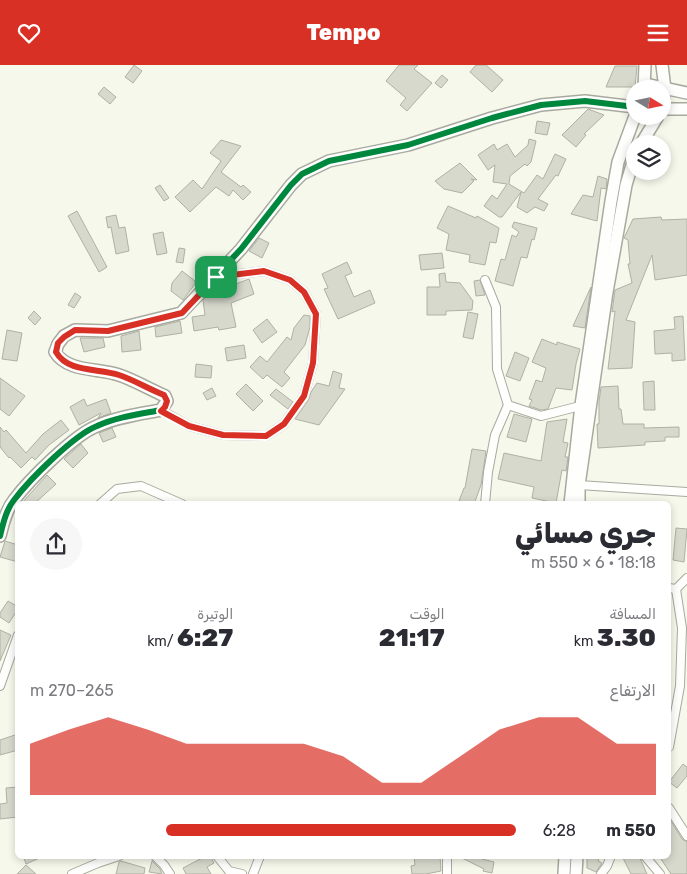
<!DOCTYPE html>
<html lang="ar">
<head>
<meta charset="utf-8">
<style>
  :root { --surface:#fff; --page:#f7f7f7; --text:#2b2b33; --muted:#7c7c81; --accent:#d93025 }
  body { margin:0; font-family:Rubik,"Noto Sans Arabic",sans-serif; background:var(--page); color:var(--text); direction:rtl; height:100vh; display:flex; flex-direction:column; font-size:19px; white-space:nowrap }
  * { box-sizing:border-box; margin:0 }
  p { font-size:16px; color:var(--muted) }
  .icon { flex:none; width:28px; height:28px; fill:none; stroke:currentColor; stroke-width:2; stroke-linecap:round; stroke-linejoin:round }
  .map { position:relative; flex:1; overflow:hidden; direction:ltr }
  .panel { position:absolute; left:15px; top:436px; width:656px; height:358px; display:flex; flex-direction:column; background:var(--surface); border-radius:8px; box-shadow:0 2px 8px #0003; direction:rtl }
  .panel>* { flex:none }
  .needle { width:32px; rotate:100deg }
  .buttons { position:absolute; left:626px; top:15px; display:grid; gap:10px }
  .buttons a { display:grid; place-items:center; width:45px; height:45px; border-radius:50%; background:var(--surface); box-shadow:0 2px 8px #0003; font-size:25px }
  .pin { position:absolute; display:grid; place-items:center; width:42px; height:42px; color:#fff; margin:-21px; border-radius:10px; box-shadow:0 2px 8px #0006 }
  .round { display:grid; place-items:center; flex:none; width:52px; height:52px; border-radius:26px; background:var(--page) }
  .head { display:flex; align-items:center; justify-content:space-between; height:85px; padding:0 15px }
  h1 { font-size:28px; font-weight:800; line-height:38px }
  .metrics { display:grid; grid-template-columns:repeat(3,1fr); gap:8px; height:85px; padding:5px 15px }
  .metrics div { display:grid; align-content:center }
  .metrics b { font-size:25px; font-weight:800 }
  .metrics small { font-size:14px; font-weight:400 }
  .metrics p { font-size:14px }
  .chart { height:140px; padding:10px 15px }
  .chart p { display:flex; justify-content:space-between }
  .chart svg { width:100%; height:90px; margin-top:5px; fill:var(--accent); opacity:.7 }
  ul { padding:0 15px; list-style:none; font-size:16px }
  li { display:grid; grid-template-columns:80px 60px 1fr; align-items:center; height:38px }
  li i { height:12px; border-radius:6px; background:var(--accent) }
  header { display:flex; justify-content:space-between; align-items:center; height:65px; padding:0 15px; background:var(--accent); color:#fff; font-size:22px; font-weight:800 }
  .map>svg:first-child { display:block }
</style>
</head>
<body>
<header><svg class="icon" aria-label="menu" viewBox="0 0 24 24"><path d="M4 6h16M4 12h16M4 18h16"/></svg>Tempo<svg class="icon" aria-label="heart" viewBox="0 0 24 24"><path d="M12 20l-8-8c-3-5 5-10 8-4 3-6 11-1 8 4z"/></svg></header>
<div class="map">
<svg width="687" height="809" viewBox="0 0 687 809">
  <rect width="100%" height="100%" fill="#f6f8eb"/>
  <g fill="#d7d9cd" stroke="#afb1a5">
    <path d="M 134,0 L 142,6 L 133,18 L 125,12 Z"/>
    <path d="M 399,0 L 418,0 L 414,4 L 432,18 L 407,46 L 400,40 L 406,33 L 386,16 Z"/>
    <path d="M 476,0 L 486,0 L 503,15 L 492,27 L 470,7 Z"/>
    <path d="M 615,1 L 637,1 L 635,22 L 606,22 Z"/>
    <path d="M 442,10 L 448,15 L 441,23 L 435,18 Z"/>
    <path d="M 104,22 L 116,32 L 110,39 L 98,29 Z"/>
    <path d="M 588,44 L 604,50 L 584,69 L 586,70 L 576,82 L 562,70 Z"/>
    <path d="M 537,56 L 550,58 L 547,70 L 535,68 Z"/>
    <path d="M 529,74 L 536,76 L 531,97 L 527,101 L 525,99 L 510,111 L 509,119 L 524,128 L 537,110 L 543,114 L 555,89 L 566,94 L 558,111 L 556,110 L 538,134 L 548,139 L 544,146 L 535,142 L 527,148 L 517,142 L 521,127 L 502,152 L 499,152 L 484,141 L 492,130 L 497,134 L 507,119 L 493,117 L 495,100 L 488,105 L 478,90 L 494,79 L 497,85 L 507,79 L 515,92 L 528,80 Z"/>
    <path d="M 221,75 L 241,81 L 221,107 L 241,122 L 243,120 L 251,127 L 243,135 L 233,125 L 229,131 L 216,122 L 190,147 L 175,132 L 193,115 L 202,124 L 221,96 L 210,88 Z"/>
    <path d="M 460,98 L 477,115 L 471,114 L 474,116 L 462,128 L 444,124 L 435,116 Z"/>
    <path d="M 598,111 L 607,114 L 606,124 L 601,123 L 597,156 L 571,149 L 583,130 L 593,132 Z"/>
    <path d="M 160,120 L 169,133 L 164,136 L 155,123 Z"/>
    <path d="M 448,141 L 476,153 L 477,151 L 499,163 L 496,178 L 490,177 L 485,200 L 469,197 L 470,190 L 446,185 L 449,169 L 437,163 Z"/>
    <path d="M 77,146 L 107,202 L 99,207 L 68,151 Z"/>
    <path d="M 116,150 L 119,163 L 125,162 L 129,186 L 116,189 L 111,162 L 108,163 L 106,152 Z"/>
    <path d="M 661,152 L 662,155 L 687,154 L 687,210 L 655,215 L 652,190 L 626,255 L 635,257 L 632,303 L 608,304 L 615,246 L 612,247 L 615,225 L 632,218 L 628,199 L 630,199 L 628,175 L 624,173 L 633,154 Z"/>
    <path d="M 514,157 L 537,163 L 534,175 L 532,174 L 527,193 L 521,192 L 513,221 L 495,216 L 501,194 L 505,195 L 512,170 L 516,172 L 519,167 L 512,162 Z"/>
    <path d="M 163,167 L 167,188 L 157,190 L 153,169 Z"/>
    <path d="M 259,173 L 269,178 L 262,193 L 249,186 Z"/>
    <path d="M 179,183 L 185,184 L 183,198 L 176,197 Z"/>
    <path d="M 442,188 L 444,203 L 421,205 L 419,190 Z"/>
    <path d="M 347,197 L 352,208 L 345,211 L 354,232 L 370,225 L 375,238 L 338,254 L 324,224 L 328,223 L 322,209 Z"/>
    <path d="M 182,206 L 195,216 L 195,219 L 183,235 L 171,226 L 172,218 Z"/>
    <path d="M 445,208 L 446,217 L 460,218 L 473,236 L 472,245 L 446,246 L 446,250 L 427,250 L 427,222 L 440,222 L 439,209 Z"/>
    <path d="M 249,214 L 254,229 L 231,238 L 236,262 L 219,265 L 218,262 L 194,266 L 192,252 L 205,250 L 203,235 L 212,226 L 220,225 Z"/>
    <path d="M 480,215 L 485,230 L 476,231 L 474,216 Z"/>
    <path d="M 591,222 L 585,263 L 573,261 Z"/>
    <path d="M 75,228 L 81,232 L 74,243 L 68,240 Z"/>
    <path d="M 34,246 L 41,253 L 35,260 L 28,253 Z"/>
    <path d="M 468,247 L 478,249 L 473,274 L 463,272 Z"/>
    <path d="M 304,250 L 310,251 L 310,262 L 305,280 L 284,307 L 290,313 L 282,322 L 267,310 L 263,314 L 250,302 L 260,291 L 267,297 L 287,272 L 291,275 L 294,263 Z"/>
    <path d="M 683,251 L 685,295 L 672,296 L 672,288 L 655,289 L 654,266 L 675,264 L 674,252 Z"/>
    <path d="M 267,254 L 277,267 L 262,278 L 253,265 Z"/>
    <path d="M 180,256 L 182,268 L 156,272 L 155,262 Z"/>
    <path d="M 7,265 L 22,268 L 17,296 L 2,294 Z"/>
    <path d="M 139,266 L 141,285 L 122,287 L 121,271 Z"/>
    <path d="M 80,273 L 103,273 L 105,282 L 84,287 Z"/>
    <path d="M 542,274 L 557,280 L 557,277 L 580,284 L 576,299 L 572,325 L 556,323 L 548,344 L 541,345 L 529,341 L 532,335 L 529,334 L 536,315 L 542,317 L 546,303 L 532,297 Z"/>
    <path d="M 244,280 L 246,293 L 227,296 L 225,283 Z"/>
    <path d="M 515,287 L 529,293 L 520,316 L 506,311 Z"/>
    <path d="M 196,299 L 212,301 L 211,313 L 195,312 Z"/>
    <path d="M 333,306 L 342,309 L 339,323 L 345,324 L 319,360 L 295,354 L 309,334 L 311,327 L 317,318 L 329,321 Z"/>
    <path d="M 0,313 L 25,331 L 9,351 L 0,344 Z"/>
    <path d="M 654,316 L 655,345 L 644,345 L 643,317 Z"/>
    <path d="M 246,319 L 263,336 L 253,346 L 236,329 Z"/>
    <path d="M 618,321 L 619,344 L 621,344 L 623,359 L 644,359 L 644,363 L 679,362 L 679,372 L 665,372 L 665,376 L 645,377 L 645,380 L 598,383 L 597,359 L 599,359 L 599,337 L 601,322 Z"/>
    <path d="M 212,323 L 216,331 L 207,335 L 203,328 Z"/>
    <path d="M 276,324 L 293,337 L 288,344 L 270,330 Z"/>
    <path d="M 84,334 L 87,341 L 106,334 L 111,348 L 98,353 L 101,348 L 79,360 L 70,342 Z"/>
    <path d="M 514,349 L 532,354 L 526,377 L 507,372 Z"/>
    <path d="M 567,354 L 563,377 L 568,378 L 565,392 L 568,392 L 566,406 L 562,405 L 556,438 L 532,433 L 534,422 L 498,414 L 504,388 L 541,396 L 547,357 Z"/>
    <path d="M 61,355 L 69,365 L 49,380 L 35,395 L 32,392 L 21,403 L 10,392 L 9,393 L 0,382 L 0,362 L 4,367 L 6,365 L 26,388 L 43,369 Z"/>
    <path d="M 112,363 L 116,372 L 103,377 L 99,368 Z"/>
    <path d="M 81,379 L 88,388 L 73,403 L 64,394 Z"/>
    <path d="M 472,384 L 486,386 L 481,420 L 474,439 L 468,439 L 459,436 L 464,423 L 465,423 Z"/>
    <path d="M 47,410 L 56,419 L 34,439 L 21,439 Z"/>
    <path d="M 676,463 L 687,464 L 684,497 L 673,495 Z"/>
    <path d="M 5,476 L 18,480 L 18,497 L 0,492 Z"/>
    <path d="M 8,536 L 18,542 L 18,544 L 9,558 L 0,552 L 0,548 Z"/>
    <path d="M 0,565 L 11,570 L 0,596 Z"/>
    <path d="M 18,669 L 18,685 L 0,690 L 0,675 Z"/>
    <path d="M 683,699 L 687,702 L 687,711 L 677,723 L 669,717 Z"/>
    <path d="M 18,722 L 18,752 L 0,754 L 0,739 L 7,738 L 6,723 Z"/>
    <path d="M 669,753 L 682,774 L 687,777 L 687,809 L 671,809 L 659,791 L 669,791 Z"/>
    <path d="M 23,791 L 44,791 L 26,799 Z"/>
    <path d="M 206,791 L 210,791 L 214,798 L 207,802 L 211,809 L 186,809 L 183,803 Z"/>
    <path d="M 414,791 L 440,791 L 441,806 L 426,809 L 412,809 L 411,801 L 415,800 Z"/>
    <path d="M 458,791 L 483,791 L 482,794 L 494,797 L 492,808 L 483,806 L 484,804 Z"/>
    <path d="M 587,791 L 600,791 L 598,796 L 602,798 L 596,807 L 587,803 Z"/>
    <path d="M 622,791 L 639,791 L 647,809 L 631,809 Z"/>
    <path d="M 121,796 L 145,803 L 144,809 L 116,809 L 119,797 Z"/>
    <path d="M 152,796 L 160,804 L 162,809 L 149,807 Z"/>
    <path d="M 26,800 L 36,809 L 17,809 Z"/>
  </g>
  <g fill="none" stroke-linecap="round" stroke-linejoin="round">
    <g stroke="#a8aa9f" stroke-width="10">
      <g id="street">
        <path d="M 485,215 L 496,242 L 497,304 L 508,340 L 541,351 L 584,340"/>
        <path d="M 161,345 L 189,361 L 223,370 L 266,371 L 284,359 L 304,331 L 313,298 L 316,249 L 304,227 L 290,215 L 264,206 L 215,212"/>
        <path d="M 579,420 L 687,427"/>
        <path d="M 100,439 L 117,424 L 141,421 L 182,439"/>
        <path d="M 485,439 L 488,407 L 495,370 L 508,340"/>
        <path d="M 669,523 L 676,524 L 687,513"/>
        <path d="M 0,621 L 18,570"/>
        <path d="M 669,682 L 680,621 L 682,563 L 676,524"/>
        <path d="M 669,743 L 687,771"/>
        <path d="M 155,791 L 164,800 L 170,809"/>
        <path d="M 217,791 L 229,806 L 242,809"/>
        <path d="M 645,791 L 660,809"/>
        <path d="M 72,809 L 98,798 L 119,791"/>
        <path d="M 253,809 L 260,791"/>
        <path d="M 447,809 L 447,791"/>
        <path d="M 601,809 L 607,801 L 611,791"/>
      </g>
    </g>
    <g stroke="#a8aa9f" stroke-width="14">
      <g id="secondary">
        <path d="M 662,0 L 665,24 L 662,41"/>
        <path d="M 645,19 L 687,28"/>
        <path d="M 644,24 L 645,0"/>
        <path d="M 662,44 L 687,44"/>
        <path d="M 641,79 L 658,51"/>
        <path d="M 570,439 L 581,340 L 611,136 L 618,97 L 635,51"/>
        <path d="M 579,439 L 579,420 L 607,227 L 626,120 L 635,90"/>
        <path d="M 0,471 C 3,459 6,445 14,435 C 30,414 74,370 97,361 C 117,352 140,349 161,345 L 167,336 L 165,331 C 149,324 134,315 119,310 C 98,303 67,307 55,287 L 58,279 L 64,271 L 75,265 L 108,266 L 181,248 L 241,184 L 291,120 L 302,109 L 329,96 L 408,80 L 492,53 L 541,40 L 585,36 L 635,42"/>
        <path d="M 564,809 L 565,791"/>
        <path d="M 576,809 L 577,791"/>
      </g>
    </g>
    <use href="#street" stroke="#fefefc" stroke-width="8"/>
    <use href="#secondary" stroke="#fefefc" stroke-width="11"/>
    <g stroke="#fff" stroke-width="9">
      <path id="cycleway" d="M 0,471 C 3,459 6,445 14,435 C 30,414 74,370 97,361 C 117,352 140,349 161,345 L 167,336 L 165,331 C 149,324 134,315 119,310 C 98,303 67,307 55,287 L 58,279 L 64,271 L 75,265 L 108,266 L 181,248 L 241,184 L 291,120 L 302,109 L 329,96 L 408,80 L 492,53 L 541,40 L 585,36 L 635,42"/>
    </g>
    <use href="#cycleway" stroke="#00873e" stroke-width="6"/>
  </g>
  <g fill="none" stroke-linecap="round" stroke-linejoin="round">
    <g stroke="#fff" stroke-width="10">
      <path id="route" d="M 264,206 L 290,215 L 304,227 L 316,249 L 313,298 L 304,331 L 284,359 L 266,371 L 223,370 L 189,361 L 161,346 L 165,342 L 167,336 L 164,330 C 149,324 134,315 119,310 C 98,303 68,308 56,287 L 58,278 L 64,272 L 75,265 L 108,266 L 182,248 L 216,212 Z"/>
    </g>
    <use href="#route" stroke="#d93025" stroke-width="6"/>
  </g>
</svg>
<div class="buttons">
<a><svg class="needle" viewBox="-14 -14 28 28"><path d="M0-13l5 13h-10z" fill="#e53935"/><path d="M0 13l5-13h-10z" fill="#7c7c81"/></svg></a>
<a><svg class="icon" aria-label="layers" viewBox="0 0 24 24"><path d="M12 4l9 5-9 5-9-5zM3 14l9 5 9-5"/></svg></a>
</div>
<div class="pin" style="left:216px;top:212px;background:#1e9e55"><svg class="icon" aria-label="arrive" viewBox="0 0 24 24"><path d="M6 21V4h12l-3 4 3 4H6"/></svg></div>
<section class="panel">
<div class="head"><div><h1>جري مسائي</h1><p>18:18 · 6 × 550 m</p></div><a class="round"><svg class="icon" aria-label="share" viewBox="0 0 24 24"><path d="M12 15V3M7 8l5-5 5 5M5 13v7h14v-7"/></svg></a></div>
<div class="metrics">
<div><p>المسافة</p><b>3.30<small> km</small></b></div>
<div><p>الوقت</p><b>21:17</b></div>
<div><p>الوتيرة</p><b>6:27<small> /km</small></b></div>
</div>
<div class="chart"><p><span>الارتفاع</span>265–270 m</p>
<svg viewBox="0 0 160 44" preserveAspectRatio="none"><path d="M0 44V19L10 12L20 6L30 12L40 19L50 19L60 19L70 19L80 25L90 38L100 38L110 25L120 12L130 6L140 6L150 19L160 19V44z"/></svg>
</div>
<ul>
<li><b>550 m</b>6:28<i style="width:72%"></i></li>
</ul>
</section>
</div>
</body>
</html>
